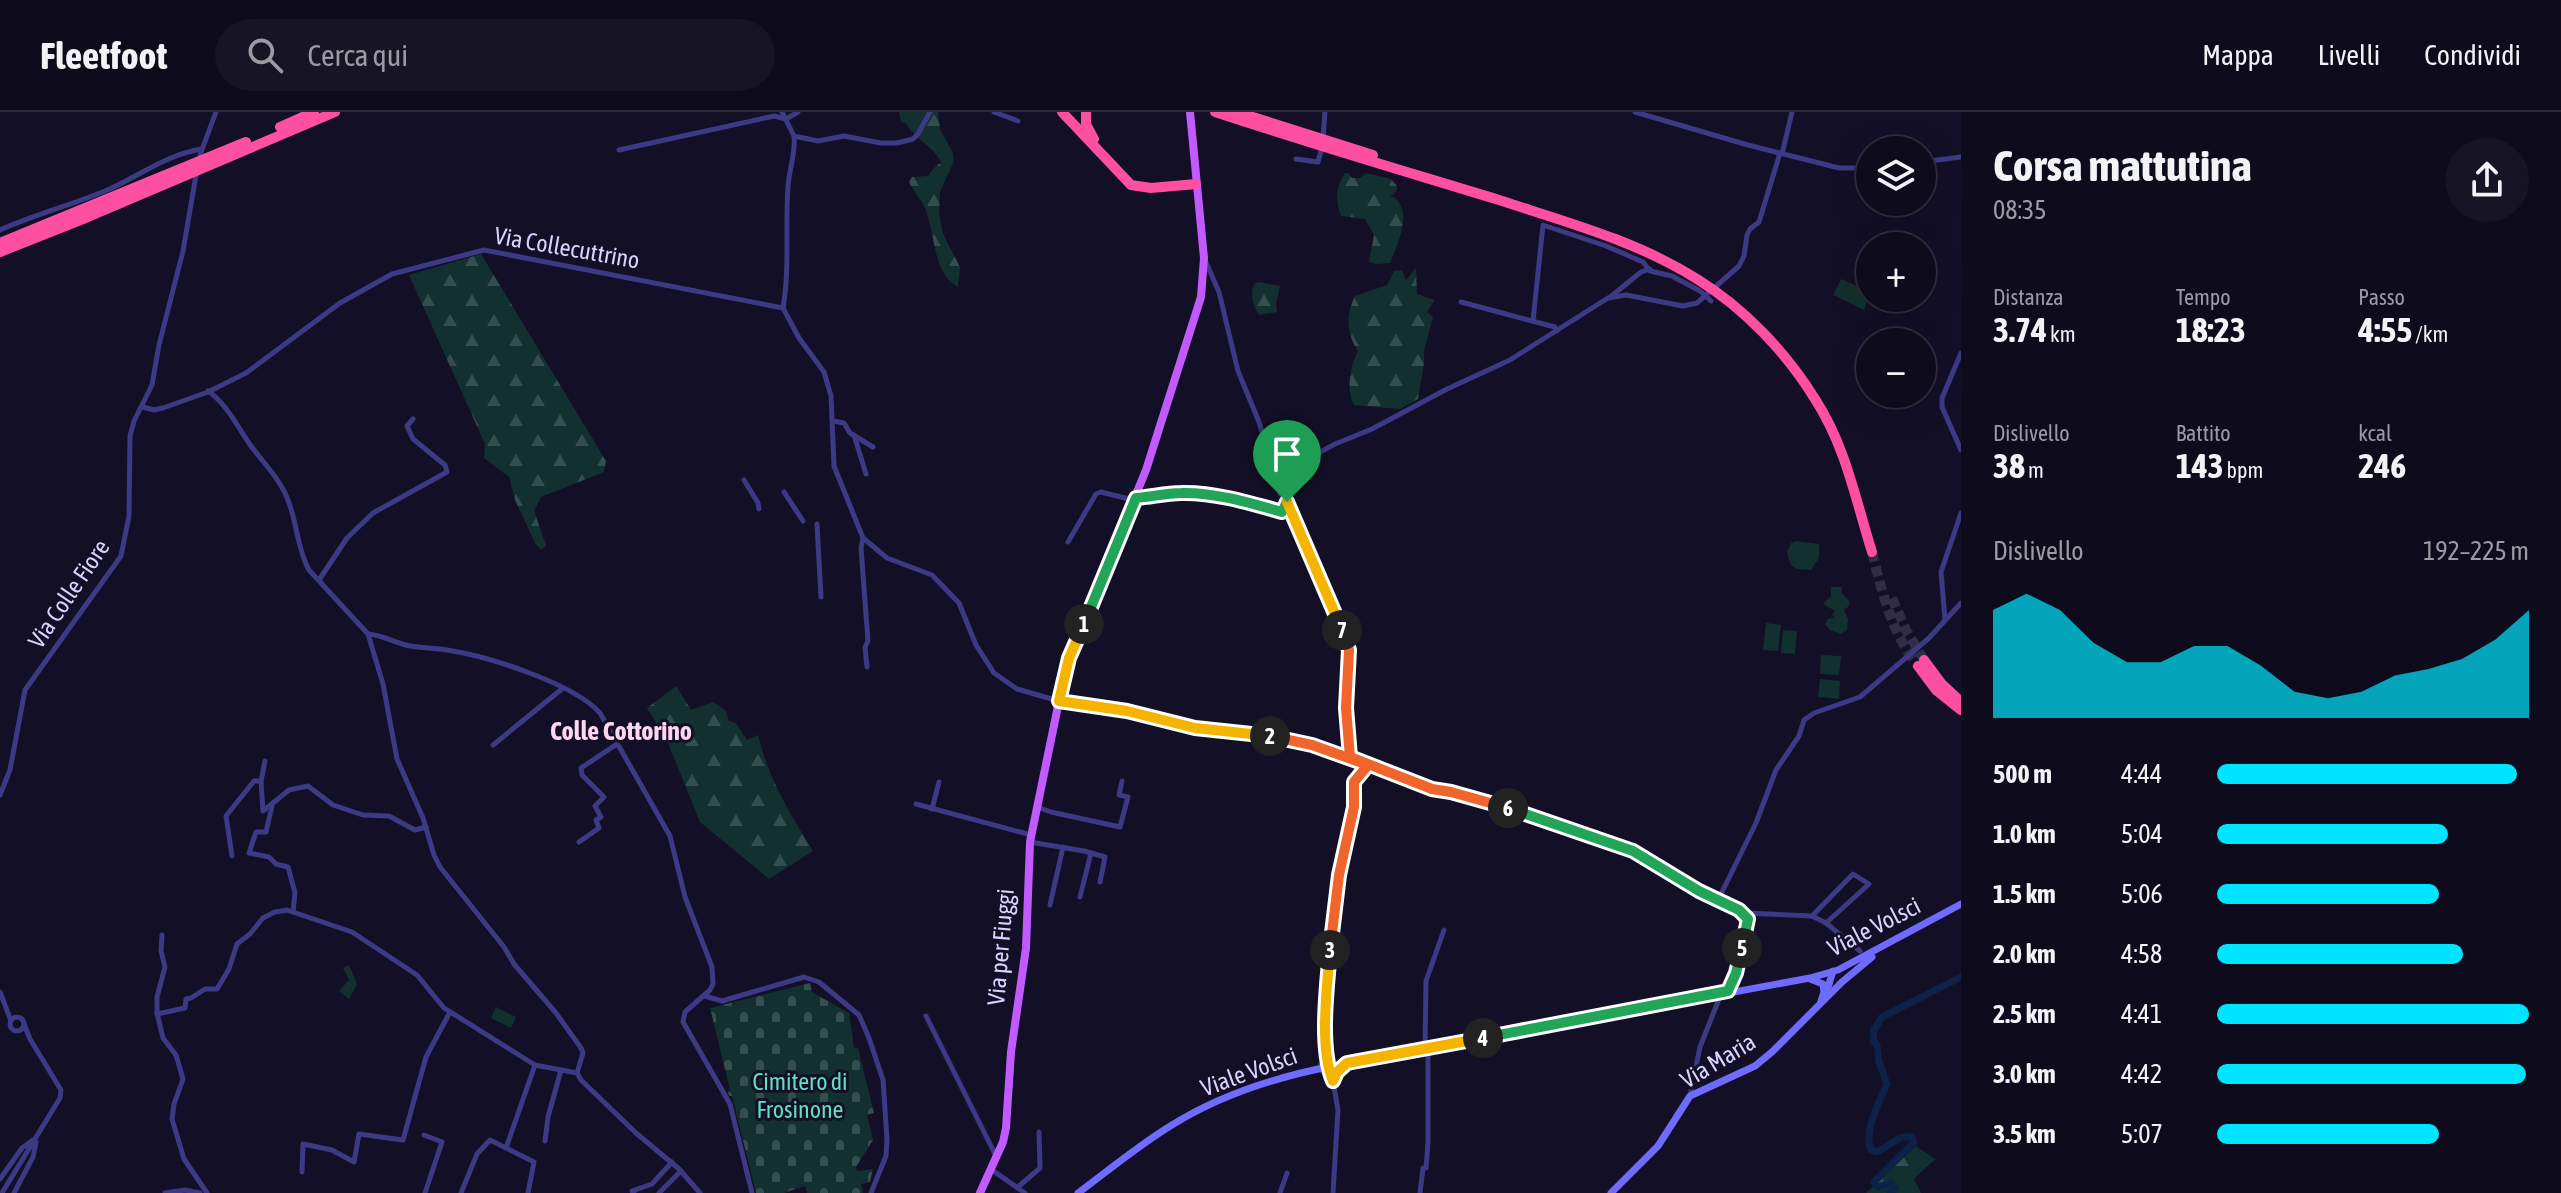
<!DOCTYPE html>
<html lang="it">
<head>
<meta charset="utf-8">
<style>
  :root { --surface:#0e0b1c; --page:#171425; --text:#f1f3f6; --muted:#9b9ba3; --line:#2e2b3b; --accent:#00e5ff }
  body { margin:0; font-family:"Asap Condensed",sans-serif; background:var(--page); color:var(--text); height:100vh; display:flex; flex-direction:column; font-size:30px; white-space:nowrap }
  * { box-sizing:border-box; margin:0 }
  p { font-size:26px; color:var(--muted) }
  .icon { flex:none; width:44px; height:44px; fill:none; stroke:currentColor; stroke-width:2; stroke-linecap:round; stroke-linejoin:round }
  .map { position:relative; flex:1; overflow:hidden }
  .sheet { display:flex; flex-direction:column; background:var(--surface); width:600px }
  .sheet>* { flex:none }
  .buttons { position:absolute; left:1856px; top:24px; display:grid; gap:16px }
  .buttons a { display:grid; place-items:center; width:80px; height:80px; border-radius:50%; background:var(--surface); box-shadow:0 8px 32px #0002,0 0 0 2px var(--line); font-size:40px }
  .pin { position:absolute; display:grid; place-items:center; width:68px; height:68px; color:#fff; margin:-82px -34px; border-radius:50% 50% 50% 0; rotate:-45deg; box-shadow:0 0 8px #0007 }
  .pin .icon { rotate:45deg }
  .km { position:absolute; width:40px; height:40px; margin:-20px; border-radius:50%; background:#222; color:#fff; font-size:22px; line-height:40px; text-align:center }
  .round { display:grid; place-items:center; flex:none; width:84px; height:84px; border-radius:42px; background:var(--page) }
  .summary { display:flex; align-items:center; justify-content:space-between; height:136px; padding:0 32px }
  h1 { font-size:44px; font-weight:700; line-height:60px }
  .metrics { display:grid; grid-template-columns:repeat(3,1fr); gap:12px; height:136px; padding:8px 32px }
  .metrics div { display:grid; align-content:center }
  .metrics b { font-size:34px; font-weight:700 }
  .metrics small { font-size:22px; font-weight:400 }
  .metrics p { font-size:22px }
  .chart { height:224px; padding:16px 32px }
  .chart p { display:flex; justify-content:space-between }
  .chart svg { width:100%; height:144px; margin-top:8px; fill:var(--accent); opacity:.7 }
  ul { padding:0 32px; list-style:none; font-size:26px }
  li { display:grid; grid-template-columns:128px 96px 1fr; align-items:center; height:60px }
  li i { height:20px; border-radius:10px; background:var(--accent) }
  header { display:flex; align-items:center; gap:48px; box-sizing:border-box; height:112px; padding:0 40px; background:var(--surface); border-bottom:2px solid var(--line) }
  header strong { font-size:38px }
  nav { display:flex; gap:44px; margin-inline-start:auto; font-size:28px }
  .search { width:560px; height:72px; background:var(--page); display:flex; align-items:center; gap:20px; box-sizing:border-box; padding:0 28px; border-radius:44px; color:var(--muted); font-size:30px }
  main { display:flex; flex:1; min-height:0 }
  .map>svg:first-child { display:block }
</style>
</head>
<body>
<header>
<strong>Fleetfoot</strong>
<div class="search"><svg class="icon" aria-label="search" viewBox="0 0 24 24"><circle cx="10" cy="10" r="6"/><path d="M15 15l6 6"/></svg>Cerca qui</div>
<nav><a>Mappa</a><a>Livelli</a><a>Condividi</a></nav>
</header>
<main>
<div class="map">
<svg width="1961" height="1081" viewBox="0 0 1961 1081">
  <defs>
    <pattern id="forest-firs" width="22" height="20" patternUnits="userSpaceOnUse" patternTransform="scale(2)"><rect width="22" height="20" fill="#12302f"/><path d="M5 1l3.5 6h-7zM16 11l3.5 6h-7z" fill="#344d4e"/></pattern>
    <pattern id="cemetery-stones" width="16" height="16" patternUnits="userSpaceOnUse" patternTransform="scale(2)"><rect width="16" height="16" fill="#12302f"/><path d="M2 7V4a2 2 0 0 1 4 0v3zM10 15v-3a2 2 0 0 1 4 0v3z" fill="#344d4e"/></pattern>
  </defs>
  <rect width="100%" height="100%" fill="#130f26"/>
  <g fill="#12302f">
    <path d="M 1841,167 L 1870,180 L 1864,198 L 1833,183 Z"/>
    <path d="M 1796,429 L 1819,432 L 1819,446 L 1811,458 L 1797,457 L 1790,452 L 1787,440 L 1791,431 Z"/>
    <path d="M 1831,475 L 1842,475 L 1842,481 L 1850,490 L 1849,494 L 1844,498 L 1848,507 L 1847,518 L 1841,522 L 1830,518 L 1825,512 L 1828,507 L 1835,506 L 1832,502 L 1835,499 L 1823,492 L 1831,484 Z"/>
    <path d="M 1766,511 L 1781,513 L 1778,539 L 1763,538 Z"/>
    <path d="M 1783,518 L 1797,519 L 1795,542 L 1781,541 Z"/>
    <path d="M 1821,543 L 1841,544 L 1839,563 L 1820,562 Z"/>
    <path d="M 1820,567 L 1840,569 L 1839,587 L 1818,585 Z"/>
    <path d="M 349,853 L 357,872 L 349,887 L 339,879 L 349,868 L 343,856 Z"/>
    <path d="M 496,895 L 516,905 L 511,916 L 491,906 Z"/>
  </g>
  <g fill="url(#forest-firs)">
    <path d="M 899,0 L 938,0 L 940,17 L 953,41 L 954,49 L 940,80 L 939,101 L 943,122 L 960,155 L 958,175 C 931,161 936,116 923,92 C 919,84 913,79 909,70 L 912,65 L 928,64 L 933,57 L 941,50 C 931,32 914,27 906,11 L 901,10 Z"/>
    <path d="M 1345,61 L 1348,61 L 1352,66 L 1360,66 L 1366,61 L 1391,67 L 1397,74 L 1396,80 L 1390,85 L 1394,85 C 1413,101 1398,131 1390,151 L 1376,152 L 1369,150 L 1374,123 L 1365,107 L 1341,104 C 1335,89 1336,74 1345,61 Z"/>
    <path d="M 481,142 L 606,349 L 604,360 L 541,385 L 534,399 L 546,433 L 542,438 L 536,433 L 515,388 L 509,365 L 484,346 L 485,332 L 409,163 Z"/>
    <path d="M 1416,156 L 1417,182 L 1435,188 L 1427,200 L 1433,205 L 1424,239 L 1424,251 L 1418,287 L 1400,297 L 1354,293 C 1346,278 1350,254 1358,239 C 1346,221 1346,203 1355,184 L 1387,173 L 1394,159 L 1402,158 L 1406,168 Z"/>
    <path d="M 1258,170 L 1280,174 L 1276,191 L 1277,200 L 1259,203 C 1253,195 1250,182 1254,172 Z"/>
    <path d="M 676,574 L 691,598 L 713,590 L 725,598 L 729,609 L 736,611 L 747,628 L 758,623 C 769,668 789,700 813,739 L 769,767 L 700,710 L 668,631 L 647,596 Z"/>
    <path d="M 1916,1034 L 1935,1047 L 1914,1067 L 1921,1081 L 1866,1081 Z"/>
  </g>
  <path fill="url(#cemetery-stones)" d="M 810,871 L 812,880 L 849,901 L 854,936 L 858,936 L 874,1001 L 867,1003 L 873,1028 L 856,1055 L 857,1059 L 873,1057 L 870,1070 L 861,1072 L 863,1081 L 807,1081 L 805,1074 L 784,1081 L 756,1081 L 732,984 L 729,984 L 728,980 L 730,978 L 710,896 Z"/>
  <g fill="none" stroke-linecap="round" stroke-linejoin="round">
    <path stroke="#0c2248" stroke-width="7" d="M 1890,1081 L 1895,1077 L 1891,1071 L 1877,1075 L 1874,1070 L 1914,1030 L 1912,1025 L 1902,1025 L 1877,1040 L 1871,1038 C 1863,1018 1879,991 1887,972 L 1879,950 L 1877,933 L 1873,929 L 1874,918 L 1882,905 L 1961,865"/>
    <g stroke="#312d47" stroke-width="10" stroke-dasharray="10 5" stroke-linecap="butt">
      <path d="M 1872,440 C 1882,480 1892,522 1918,554"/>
      <path d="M 1892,486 L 1906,518 L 1924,548"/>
    </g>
    <g stroke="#3d3a85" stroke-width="5">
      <path d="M 782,0 L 794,24 L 818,29 L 844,24 L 881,31 L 897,31 L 913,27 L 918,22 L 930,0"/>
      <path d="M 994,0 L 1018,9"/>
      <path d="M 1635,0 L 1748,33 L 1839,56 L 1870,56"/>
      <path d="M 1323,25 L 1325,0"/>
      <path d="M 619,38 L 774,4 L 786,7 L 798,0"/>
      <path d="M 1782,42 L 1792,0"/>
      <path d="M 200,43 L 216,0"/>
      <path d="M 1296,47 L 1318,50 L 1322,35"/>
      <path d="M 1922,50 L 1961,45"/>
      <path d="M 0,118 C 34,103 71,93 105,79 C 138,65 167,42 202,37"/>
      <path d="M 1205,148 L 1219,180 L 1238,259 L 1259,310 L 1280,382 L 1284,384"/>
      <path d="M 1609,186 L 1641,160 L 1650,157"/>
      <path d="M 1461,190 L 1551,214 L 1555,215 L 1557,219"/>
      <path d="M 783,196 L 799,226 L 824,260 L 831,284 L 834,354 L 863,426 L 887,446 L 932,463 L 959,491 L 976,533 L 994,561 L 1017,577 L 1059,589 L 1127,599 L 1195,616 L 1266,623 L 1344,642 L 1432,677 L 1479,687 L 1611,730 L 1633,739 L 1699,779 L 1739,798 L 1748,807 L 1740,847 L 1728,879"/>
      <path d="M 783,196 C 790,156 785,115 788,75 C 789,57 796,41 794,24"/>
      <path d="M 1533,209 L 1543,113 L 1606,134 L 1643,150 L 1650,159 L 1672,164 L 1700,179 L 1711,189"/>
      <path d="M 1961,241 L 1942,286 L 1942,295 L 1961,338"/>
      <path d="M 208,279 C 227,292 238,316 251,334 C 265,353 282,369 289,391 C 297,412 298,439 309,458 L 368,522"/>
      <path d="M 143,295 L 154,298 L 163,296 L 208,280 L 246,261 L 340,191 L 392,162 L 484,138 L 783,196"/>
      <path d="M 833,309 L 844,311 L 850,321 L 873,335"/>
      <path d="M 854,323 L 866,362"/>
      <path d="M 744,368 L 758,391 L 759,397"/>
      <path d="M 784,380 L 803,409"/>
      <path d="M 1136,386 C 1151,385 1166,381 1181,381 C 1213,380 1252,391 1282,400 L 1287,390"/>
      <path d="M 817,412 L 821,485"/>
      <path d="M 863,426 L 861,436 L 868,529 L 865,535 L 867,555"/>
      <path d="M 1068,430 L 1096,382 L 1101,380 L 1133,388"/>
      <path d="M 319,468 L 347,426 L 373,401 L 447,360 L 445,353 L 413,327 L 407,314 L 413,307"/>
      <path d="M 1945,508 L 1941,460 L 1961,401"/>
      <path d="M 493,633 L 563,576"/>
      <path d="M 1350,645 L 1346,596 L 1349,538 L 1342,515 L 1307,442 L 1284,384 L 1294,357 L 1305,348 L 1335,332 L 1372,317 L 1447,277 L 1510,248 L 1608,186 L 1626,183 L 1683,194 L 1697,191 L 1739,154 L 1744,144 L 1747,123 L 1750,117 L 1759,110 L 1780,41"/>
      <path d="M 265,649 L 261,669 L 263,699 L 289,678 L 308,674 L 333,693 L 363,703 L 389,704 L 415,718 L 426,715"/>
      <path d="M 0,683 L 10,658 L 25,578 L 121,444 L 129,404 L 130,324 L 134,309 L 152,273 L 159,233 L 183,139 L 196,63"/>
      <path d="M 916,692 L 1031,723"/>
      <path d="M 272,694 L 266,720 L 256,720 L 249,741 L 269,745 L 276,752 L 288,755 L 295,781 L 293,800"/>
      <path d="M 1037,695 L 1051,700 L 1120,715 L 1128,685 L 1119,683 L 1122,669"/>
      <path d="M 932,697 L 939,670"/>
      <path d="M 579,730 L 599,716 L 596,708 L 601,705 L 595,694 L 604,685 L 582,663 L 581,656 L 617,632"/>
      <path d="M 1030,730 L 1084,739 L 1105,745 L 1100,770"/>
      <path d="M 232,744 L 226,704 L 254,669 L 261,669"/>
      <path d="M 1080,785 L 1091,741"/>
      <path d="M 1718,788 L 1756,711 L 1776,658 L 1799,624 L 1804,608 L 1814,601 L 1860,585 L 1929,526 L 1961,491"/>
      <path d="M 1050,793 L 1063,735"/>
      <path d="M 1745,801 L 1812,804 L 1826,811 L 1860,839"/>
      <path d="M 1812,804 L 1853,762 L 1869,772 L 1826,811"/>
      <path d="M 162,823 L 161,839 L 165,855 L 157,885 L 157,901 L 163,926 L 176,943 L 183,967 L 174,992 L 172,1007 L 184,1047 L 207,1081"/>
      <path d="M 0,880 L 11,909"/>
      <path d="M 705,884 L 722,889 L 804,865 L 819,870 L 859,903 L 869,926 L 883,968 L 887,1027 L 886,1044 L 871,1081"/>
      <path d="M 157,902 L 185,896 L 186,887 L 191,886 L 205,877 L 217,877 L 229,857 L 237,832 L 250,822 L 263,806 L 275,800 L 287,798 L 352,820 L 417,863 L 444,896 L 535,953 L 577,961"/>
      <path d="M 926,904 L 997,1046"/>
      <circle cx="17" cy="912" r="7"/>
      <path d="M 1425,937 L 1426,869 L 1444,818"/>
      <path d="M 1328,938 L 1332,944 L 1334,963"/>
      <path d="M 1690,984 L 1700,935 L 1721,882"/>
      <path d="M 424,1023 L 442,1030 L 425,1081"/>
      <path d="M 545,1029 L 548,1005 L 561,958"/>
      <path d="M 506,1036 L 535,953"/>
      <path d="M 992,1058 L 1025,1081"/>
      <path d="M 302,1060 L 303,1032 L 332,1038 L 354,1050 L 359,1022 L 403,1028 L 426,945 L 450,900"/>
      <path d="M 0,1067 L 22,1036 L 33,1028"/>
      <path d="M 1018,1075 L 1040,1056 L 1039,1020"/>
      <path d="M 2,1081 L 60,986 L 61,978 L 30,927 L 24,912"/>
      <path d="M 14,1081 L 33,1045 L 36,1030"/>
      <path d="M 165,1081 L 185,1078 L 200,1081"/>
      <path d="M 461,1081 L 477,1042 L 490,1028 L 534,1050 L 528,1081"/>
      <path d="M 634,1081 L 632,1079 L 652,1072 L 672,1050"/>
      <path d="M 659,1081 L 681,1059"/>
      <path d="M 700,1081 L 679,1057 L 636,1021 L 581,968 L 577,961 L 583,941 L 581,936 L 556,901 L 514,852 L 504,835 L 440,755 L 434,743 L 423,706 L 397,647 L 383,572 L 368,522 C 383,523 395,531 410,534 C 422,536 434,536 447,538 C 487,544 573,571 600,601 L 670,724 L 685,785 L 712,855 L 713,872 L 710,878 L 685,900 L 683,910 L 730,992 L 752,1081"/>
      <path d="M 1280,1081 L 1287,1061"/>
      <path d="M 1333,1081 L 1338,998 L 1333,969 L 1319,956 L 1327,941 L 1325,894 L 1331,831 L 1339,763 L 1354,695 L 1354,670 L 1368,653"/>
      <path d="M 1420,1081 L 1423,1056 L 1426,1056 L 1428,1031 L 1428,936"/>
    </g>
    <g stroke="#6f6bff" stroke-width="7">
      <path d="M 1810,867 L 1823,872 L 1824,880 L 1821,889"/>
      <path d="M 1826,882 L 1833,859"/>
      <path d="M 1078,1081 C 1109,1058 1139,1033 1172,1013 C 1222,982 1276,965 1333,954 L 1810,866 L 1838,858 L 1961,792"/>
      <path d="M 1611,1081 L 1658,1034 L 1690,984 L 1755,954 L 1772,940 L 1842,870 L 1872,845"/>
    </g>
    <path stroke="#c25bff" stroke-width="8" d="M 980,1081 L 1003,1030 L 1006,1016 L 1011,940 L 1026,836 L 1030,730 L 1059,589 L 1069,546 L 1146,358 L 1201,185 L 1204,146 L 1190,0"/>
    <g stroke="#ff4fa3" stroke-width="10">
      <path d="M 1062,0 L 1131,73 L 1151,76 L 1196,72"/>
      <path d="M 1086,0 L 1086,12 L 1094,27"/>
      <path d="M 1215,0 C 1309,31 1404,59 1499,88 C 1566,110 1637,129 1697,167 C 1744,196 1786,240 1815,287 C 1846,335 1855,386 1872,440"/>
      <path d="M 1237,0 L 1373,43"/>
      <path d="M 280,15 L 314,0"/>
      <path d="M 0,131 L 246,30"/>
      <path d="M 0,140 L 88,105 L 335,0"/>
      <path d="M 1924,548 L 1941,571 L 1961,590"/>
      <path d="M 1918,554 L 1936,578 L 1961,598"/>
    </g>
  </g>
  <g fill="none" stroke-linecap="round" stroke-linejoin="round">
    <g stroke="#fff" stroke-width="16">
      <path id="split-1" d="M 1084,512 L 1136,386 C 1151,385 1166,381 1181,381 C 1214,380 1250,391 1282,400 L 1287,390"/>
    </g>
    <g stroke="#fff" stroke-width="16">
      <path id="split-2" d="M 1084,512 L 1069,546 L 1059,589 L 1127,599 L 1195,616 L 1270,624"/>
    </g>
    <g stroke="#fff" stroke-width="16">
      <path id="split-3" d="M 1270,624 L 1312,633 L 1368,653 L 1354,670 L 1354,695 L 1339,763 L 1330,838"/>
    </g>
    <g stroke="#fff" stroke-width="16">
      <path id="split-4" d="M 1330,838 C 1327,876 1319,935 1333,969 L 1337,960 L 1347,951 L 1483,926"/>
    </g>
    <g stroke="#fff" stroke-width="16">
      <path id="split-5" d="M 1483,926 L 1728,879 L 1736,861 L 1742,836"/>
    </g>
    <g stroke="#fff" stroke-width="16">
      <path id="split-6" d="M 1508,696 L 1633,739 L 1699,779 L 1739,798 L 1748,807 L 1742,836"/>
    </g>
    <g stroke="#fff" stroke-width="16">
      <path id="split-7" d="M 1342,518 L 1349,538 L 1346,596 L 1350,645 L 1432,677 L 1451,680 L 1508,696"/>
    </g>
    <g stroke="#fff" stroke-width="16">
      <path id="split-8" d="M 1287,390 L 1342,518"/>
    </g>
    <use href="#split-1" stroke="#22a559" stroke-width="10"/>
    <use href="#split-2" stroke="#f5b400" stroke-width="10"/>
    <use href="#split-3" stroke="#f0652b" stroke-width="10"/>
    <use href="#split-4" stroke="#f5b400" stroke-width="10"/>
    <use href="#split-5" stroke="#22a559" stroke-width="10"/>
    <use href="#split-6" stroke="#22a559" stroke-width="10"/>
    <use href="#split-7" stroke="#f0652b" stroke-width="10"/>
    <use href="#split-8" stroke="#f5b400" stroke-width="10"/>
  </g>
  <g text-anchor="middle" stroke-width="6" stroke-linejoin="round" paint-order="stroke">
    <g font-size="24" fill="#d9d4ff" stroke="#130f26">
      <text transform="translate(567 136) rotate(10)" y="8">Via Collecuttrino</text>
      <text transform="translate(69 482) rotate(-56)" y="8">Via Colle Fiore</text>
      <text transform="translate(1874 815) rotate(-27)" y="8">Viale Volsci</text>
      <text transform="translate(1001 835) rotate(-85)" y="8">Via per Fiuggi</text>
      <text transform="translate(1718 949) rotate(-31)" y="8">Via Maria</text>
      <text transform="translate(1249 960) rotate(-20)" y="8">Viale Volsci</text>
    </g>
    <g font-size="24" fill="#5fe0c0" stroke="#130f26">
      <text x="800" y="978">Cimitero di<tspan x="800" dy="28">Frosinone</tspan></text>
    </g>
    <g font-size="26" font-weight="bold" fill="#ffd6f0" stroke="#130f26">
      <text x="621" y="628">Colle Cottorino</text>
    </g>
  </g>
</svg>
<div class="buttons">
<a><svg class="icon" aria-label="layers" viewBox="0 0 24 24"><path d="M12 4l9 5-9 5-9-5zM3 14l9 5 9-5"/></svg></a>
<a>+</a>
<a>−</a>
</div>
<div class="pin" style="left:1287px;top:390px;background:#1e9e55"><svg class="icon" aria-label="arrive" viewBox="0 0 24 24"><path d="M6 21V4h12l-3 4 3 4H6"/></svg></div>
<b class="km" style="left:1084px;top:512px">1</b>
<b class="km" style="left:1270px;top:624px">2</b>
<b class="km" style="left:1330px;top:838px">3</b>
<b class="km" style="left:1483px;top:926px">4</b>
<b class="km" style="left:1742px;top:836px">5</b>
<b class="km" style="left:1508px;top:696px">6</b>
<b class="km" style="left:1342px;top:518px">7</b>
</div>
<section class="sheet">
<div class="summary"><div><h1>Corsa mattutina</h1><p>08:35</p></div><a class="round"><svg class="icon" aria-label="share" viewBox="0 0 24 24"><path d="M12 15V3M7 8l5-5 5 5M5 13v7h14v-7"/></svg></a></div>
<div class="metrics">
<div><p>Distanza</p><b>3.74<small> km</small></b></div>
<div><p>Tempo</p><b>18:23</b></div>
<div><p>Passo</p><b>4:55<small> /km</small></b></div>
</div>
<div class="metrics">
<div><p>Dislivello</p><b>38<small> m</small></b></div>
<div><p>Battito</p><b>143<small> bpm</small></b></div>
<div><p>kcal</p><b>246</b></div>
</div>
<div class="chart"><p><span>Dislivello</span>192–225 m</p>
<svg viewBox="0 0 160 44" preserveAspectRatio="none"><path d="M0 44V11L10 6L20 11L30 21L40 27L50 27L60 22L70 22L80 28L90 36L100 38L110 36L120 31L130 29L140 26L150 20L160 11V44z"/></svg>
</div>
<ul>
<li><b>500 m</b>4:44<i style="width:96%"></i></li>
<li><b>1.0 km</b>5:04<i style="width:74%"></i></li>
<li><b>1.5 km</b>5:06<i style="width:71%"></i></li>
<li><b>2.0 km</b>4:58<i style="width:79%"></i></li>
<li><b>2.5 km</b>4:41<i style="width:100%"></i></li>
<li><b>3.0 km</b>4:42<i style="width:99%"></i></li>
<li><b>3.5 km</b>5:07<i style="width:71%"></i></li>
</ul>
</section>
</main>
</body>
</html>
